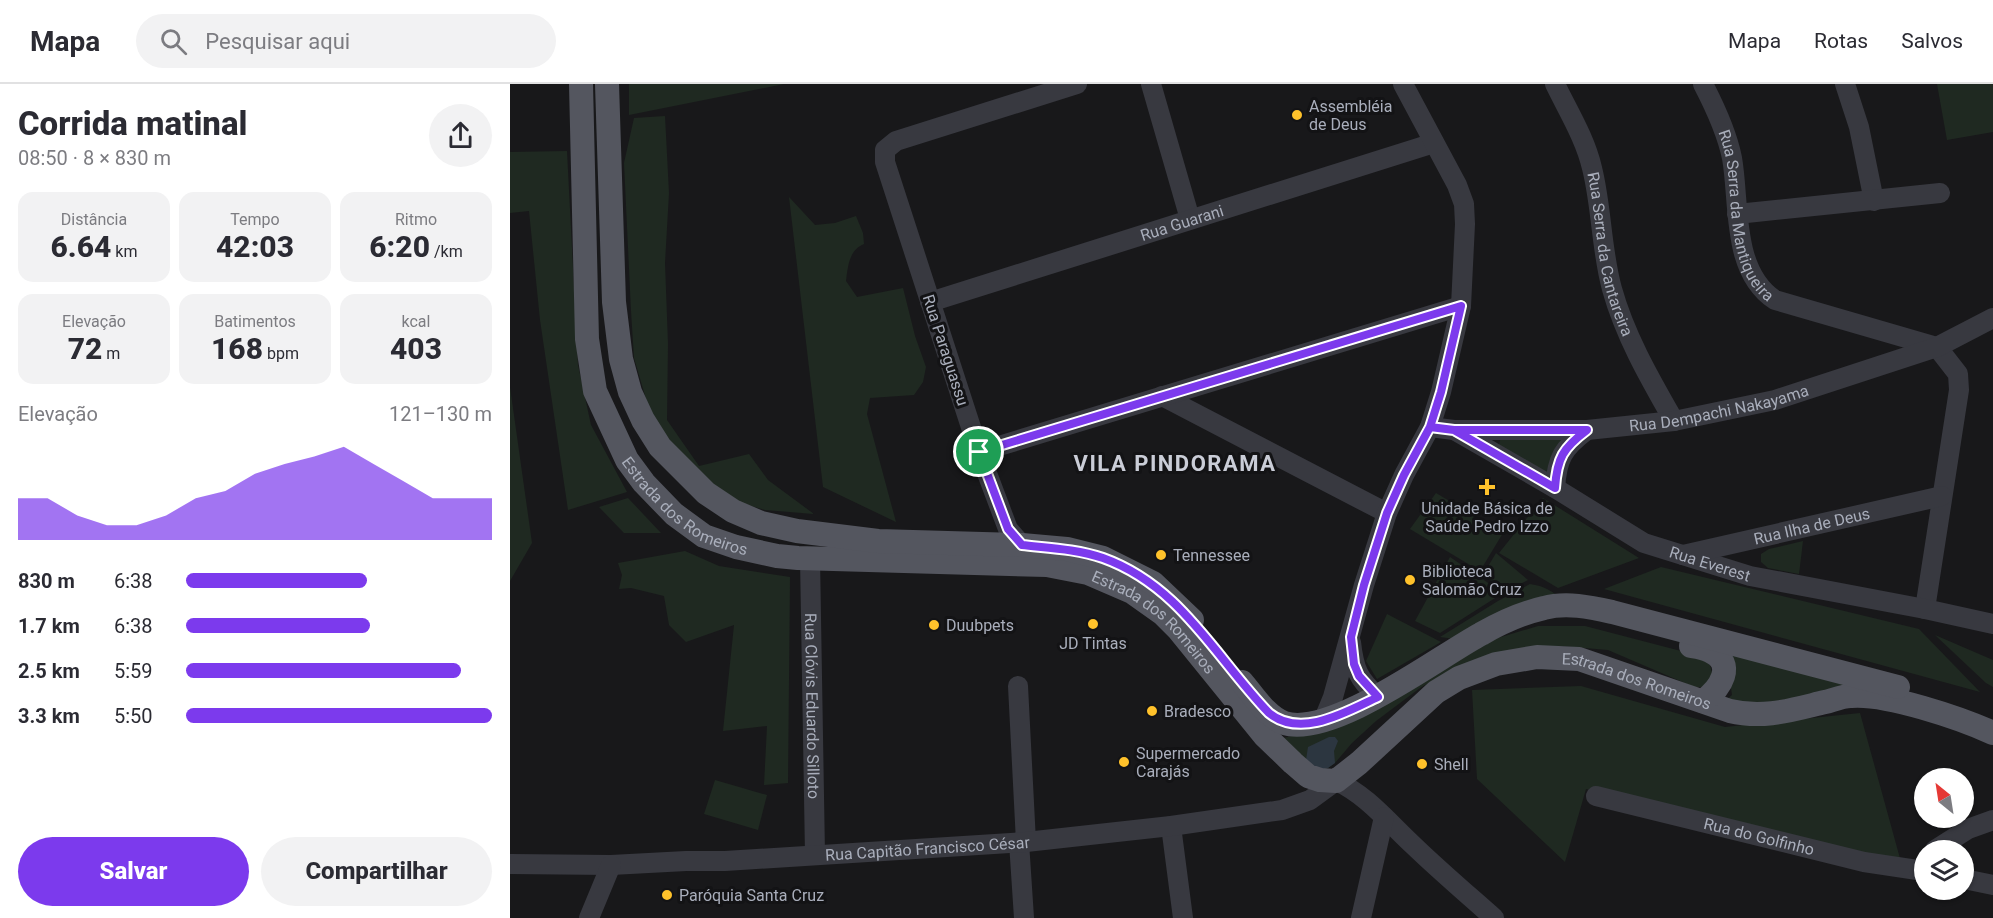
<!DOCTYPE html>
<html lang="pt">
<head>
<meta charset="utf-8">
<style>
  :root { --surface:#fff; --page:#f2f2f3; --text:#2b2b33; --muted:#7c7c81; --line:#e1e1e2; --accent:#7c3aed }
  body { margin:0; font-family:Roboto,sans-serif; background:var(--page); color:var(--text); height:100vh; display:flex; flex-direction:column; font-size:22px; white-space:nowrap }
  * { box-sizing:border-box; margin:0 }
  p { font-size:20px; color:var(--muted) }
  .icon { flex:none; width:33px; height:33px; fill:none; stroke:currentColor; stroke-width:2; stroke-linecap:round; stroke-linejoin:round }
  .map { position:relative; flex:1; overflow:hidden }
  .drawer { display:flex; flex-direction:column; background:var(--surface); width:510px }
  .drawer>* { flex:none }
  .needle { width:39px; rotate:330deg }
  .controls { position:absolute; left:1404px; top:684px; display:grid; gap:12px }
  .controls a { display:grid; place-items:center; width:60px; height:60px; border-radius:50%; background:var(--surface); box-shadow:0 2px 4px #0004; font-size:30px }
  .pin { position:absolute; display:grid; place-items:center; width:51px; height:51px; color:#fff; margin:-26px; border:3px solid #fff; border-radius:50%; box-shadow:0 2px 6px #0007 }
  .round { display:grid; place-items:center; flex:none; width:63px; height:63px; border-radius:32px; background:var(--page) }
  .overview { display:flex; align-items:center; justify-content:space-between; height:102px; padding:0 18px }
  h1 { font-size:33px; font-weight:800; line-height:45px }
  .figures { display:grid; grid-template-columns:repeat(3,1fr); gap:9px; height:102px; padding:6px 18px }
  .figures div { display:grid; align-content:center; border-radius:15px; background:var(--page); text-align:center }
  .figures b { font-size:30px; font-weight:800 }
  .figures small { font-size:16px; font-weight:400 }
  .figures p { font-size:16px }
  .chart { height:168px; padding:12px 18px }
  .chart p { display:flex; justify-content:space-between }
  .chart svg { width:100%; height:108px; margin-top:6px; fill:var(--accent); opacity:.7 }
  .cta { display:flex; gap:12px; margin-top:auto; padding:12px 18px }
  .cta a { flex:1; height:69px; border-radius:36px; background:var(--accent); color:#fff; font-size:24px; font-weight:800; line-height:69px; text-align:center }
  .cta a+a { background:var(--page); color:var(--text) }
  ul { padding:0 18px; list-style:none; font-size:20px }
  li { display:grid; grid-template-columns:96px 72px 1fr; align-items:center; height:45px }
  li i { height:15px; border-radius:8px; background:var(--accent) }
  header { display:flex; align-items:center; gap:36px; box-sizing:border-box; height:84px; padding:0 30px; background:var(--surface); border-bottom:2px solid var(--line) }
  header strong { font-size:28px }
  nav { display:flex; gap:33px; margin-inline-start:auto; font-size:21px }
  .search { width:420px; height:54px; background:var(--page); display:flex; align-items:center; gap:15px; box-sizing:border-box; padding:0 21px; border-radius:33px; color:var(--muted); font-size:22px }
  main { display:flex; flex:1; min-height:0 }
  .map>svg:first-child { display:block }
</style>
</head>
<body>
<header>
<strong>Mapa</strong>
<div class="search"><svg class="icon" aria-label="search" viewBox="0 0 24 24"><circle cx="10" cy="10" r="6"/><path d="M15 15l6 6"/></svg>Pesquisar aqui</div>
<nav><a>Mapa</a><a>Rotas</a><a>Salvos</a></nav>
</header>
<main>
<section class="drawer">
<div class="overview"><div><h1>Corrida matinal</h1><p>08:50 · 8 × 830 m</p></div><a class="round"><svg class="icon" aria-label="share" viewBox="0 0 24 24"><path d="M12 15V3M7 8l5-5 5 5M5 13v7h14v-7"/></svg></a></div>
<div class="figures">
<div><p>Distância</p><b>6.64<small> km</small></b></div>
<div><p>Tempo</p><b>42:03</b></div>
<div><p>Ritmo</p><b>6:20<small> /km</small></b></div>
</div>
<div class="figures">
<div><p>Elevação</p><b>72<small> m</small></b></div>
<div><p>Batimentos</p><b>168<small> bpm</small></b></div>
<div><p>kcal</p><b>403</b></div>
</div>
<div class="chart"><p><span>Elevação</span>121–130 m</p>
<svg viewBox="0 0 160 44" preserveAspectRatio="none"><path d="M0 44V27L10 27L20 34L30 38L40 38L50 34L60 27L70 24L80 17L90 13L100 10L110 6L120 13L130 20L140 27L150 27L160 27V44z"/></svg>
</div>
<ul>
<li><b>830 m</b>6:38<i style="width:59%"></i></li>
<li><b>1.7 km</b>6:38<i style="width:60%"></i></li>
<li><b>2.5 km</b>5:59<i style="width:90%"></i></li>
<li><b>3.3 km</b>5:50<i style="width:100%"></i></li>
</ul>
<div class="cta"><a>Salvar</a><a>Compartilhar</a></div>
</section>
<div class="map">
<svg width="1483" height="834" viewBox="0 0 1483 834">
  <rect width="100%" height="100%" fill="#18181a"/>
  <g fill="#1f2921">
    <path d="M 119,0 L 274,0 L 119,31 Z"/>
    <path d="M 1427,0 L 1483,0 L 1483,48 L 1437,56 Z"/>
    <path d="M 155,32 L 159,109 L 155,179 L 158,260 L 157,336 L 189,382 L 239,370 L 258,396 L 304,430 L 255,426 L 218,415 L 185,389 L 141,332 L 124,274 L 121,227 L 114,79 L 124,34 Z"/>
    <path d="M 57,67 L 68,281 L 81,341 L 117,408 L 58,426 L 30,236 L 19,127 L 0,129 L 0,68 Z"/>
    <path d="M 279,113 L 305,141 L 325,139 L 346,132 L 353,149 L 354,160 C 339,166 338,182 336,197 L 347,213 L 393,204 L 405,252 L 416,283 L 413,298 L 404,311 L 360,314 L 357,330 L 386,438 L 313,403 Z"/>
    <path d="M 0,303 L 22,459 L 0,497 Z"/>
    <path d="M 991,351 L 1054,354 L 1039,392 L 989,362 Z"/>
    <path d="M 926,409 L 993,449 L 970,487 L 900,445 Z"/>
    <path d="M 118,414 L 151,449 L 114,449 L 89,423 Z"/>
    <path d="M 1033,414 L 1129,474 L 1048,504 L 989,469 Z"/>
    <path d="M 1293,457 L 1289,490 L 1258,484 L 1251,478 L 1251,470 L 1259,465 Z"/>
    <path d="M 175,467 L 209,482 L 280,493 L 278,699 L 254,701 L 257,642 L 213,647 L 224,541 L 176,558 L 159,541 L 154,512 L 121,504 L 109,505 L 112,491 L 108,479 Z"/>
    <path d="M 986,469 L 1018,496 L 997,507 L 973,491 Z"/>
    <path d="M 940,473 L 993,509 L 930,549 L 905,537 Z"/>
    <path d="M 1151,483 L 1409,545 L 1470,608 L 1094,505 Z"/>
    <path d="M 1020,500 C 1034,502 1044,507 1053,518 L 945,555 L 930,553 L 988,517 Z"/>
    <path d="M 877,530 L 931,558 L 867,595 L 856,577 Z"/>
    <path d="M 1028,542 L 1075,542 L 1171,567 L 1194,575 L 1200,581 L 1203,593 L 1192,603 L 1184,603 L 1098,566 L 1051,562 L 939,587 L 910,604 L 866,637 L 842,659 L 825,679 L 818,684 L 805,687 L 773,654 L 800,648 L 978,557 Z"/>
    <path d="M 1425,551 L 1483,576 L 1483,603 L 1476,599 Z"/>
    <path d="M 1216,568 L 1344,601 L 1237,624 L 1213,619 L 1222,611 Z"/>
    <path d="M 1071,602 L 1215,643 L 1350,629 L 1391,778 L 1076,705 L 1055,778 L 967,695 L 962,606 Z"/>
    <path d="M 205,696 L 257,711 L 248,746 L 194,730 Z"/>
  </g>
  <path fill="#2c3640" d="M 819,653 L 825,653 L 828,657 L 824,667 L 825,679 L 818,684 L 805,687 L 796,676 L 798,663 Z"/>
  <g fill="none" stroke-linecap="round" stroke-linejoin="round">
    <g stroke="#383940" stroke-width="20">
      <path d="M 641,0 L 680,135"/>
      <path id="s1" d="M 1045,0 C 1058,27 1075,54 1082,84 C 1092,124 1091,165 1102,205 C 1115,252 1140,295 1164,337"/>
      <path id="s2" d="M 1193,0 C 1205,23 1217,49 1222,74 C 1230,119 1221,187 1265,216 L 1427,263 L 1448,290 L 1449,306 L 1415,525"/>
      <path d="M 1335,0 L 1349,43 L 1364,117"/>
      <path d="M 1227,130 L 1430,109"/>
      <path id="s3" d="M 420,218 L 924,59"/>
      <path d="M 652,312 L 877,429"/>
      <path id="s4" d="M 920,343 L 944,346 L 1077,346 L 1164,337 L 1265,316 L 1427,263 L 1483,234"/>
      <path id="s5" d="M 946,347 L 1045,404 L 1134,459 L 1240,492 L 1415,525 L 1483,540"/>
      <path d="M 469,368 L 951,222"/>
      <path d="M 1045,404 C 1047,374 1053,364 1077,346"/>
      <path d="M 512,461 L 498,445 L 469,368 L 375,78 L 375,66 L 386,57 L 567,0"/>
      <path id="s6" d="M 1173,471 L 1432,412"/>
      <path id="s7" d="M 300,474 L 305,771"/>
      <path d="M 841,558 C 844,585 848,595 868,613"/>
      <path d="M 508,602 L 516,758"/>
      <path d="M 814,635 L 823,613 L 854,501 L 877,429 L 894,391 L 920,343 L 931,308 L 951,222 L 955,140 L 954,120 L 947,101 L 893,0"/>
      <path id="s8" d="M 1086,712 L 1354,778 L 1414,787"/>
      <path d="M 661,742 L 673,834"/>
      <path d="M 509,758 L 514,834"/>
      <path d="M 1425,766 L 1458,745 L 1483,736"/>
      <path id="s9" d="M 0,780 L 101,781 L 176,777 L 215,777 L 516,758 L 661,742 L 772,726 L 800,716 L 826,697 C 857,711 879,739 904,762 C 930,787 957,810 984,834"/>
      <path d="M 1454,795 L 1483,801"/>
      <path d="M 79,834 L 101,781"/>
      <path d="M 851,834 L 874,733"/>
    </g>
    <g stroke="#54565f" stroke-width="24">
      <path id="s10" d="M 71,0 L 77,255 L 85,307 L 117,376 L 134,399 L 164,430 L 194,452 L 226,463 L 267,472 L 288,474 L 537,481 L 578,489 L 622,508 L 653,530 L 668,545 L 754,651 L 783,679 L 798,692 L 810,696 L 826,697 L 849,679 L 926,608 L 949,594 L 986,580 L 1027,573 L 1069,575 L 1220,627 C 1254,635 1281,626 1315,618 C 1323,616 1333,612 1341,612 C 1376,609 1450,634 1483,649"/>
      <path d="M 97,0 L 104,218 L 111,275 L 120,308 L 133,336 L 150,363 L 196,409 L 223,427 L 251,439 L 287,447 L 368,457 L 512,461 L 557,465 L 593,474 L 643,499 L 682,536"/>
      <path d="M 1181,562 C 1187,563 1194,564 1200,567 C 1227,580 1210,605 1193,617"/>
      <path d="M 732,598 C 744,612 756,632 774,639 C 822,654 928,573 971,550 C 990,539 1012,529 1034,524 C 1056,518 1080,523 1102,528 L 1388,603"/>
    </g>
  </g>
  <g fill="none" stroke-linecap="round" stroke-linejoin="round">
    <g stroke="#fff" stroke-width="12">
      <path id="route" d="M 469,368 L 498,445 L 512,461 C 539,464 567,465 593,474 C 671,502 705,573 759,629 C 791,655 836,628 868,613 L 849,592 L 844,580 L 841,553 L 854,501 L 877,429 L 894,391 L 920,343 L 944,346 L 1077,346 C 1053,364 1047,374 1045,404 L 944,346 L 920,343 L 931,308 L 951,222 L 469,368"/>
    </g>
    <use href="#route" stroke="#7c3aed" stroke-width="8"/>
  </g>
  <g fill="#ffc22b" stroke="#131315" stroke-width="2">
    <circle cx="787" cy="31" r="6"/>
    <path d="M974 394h6v6h6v6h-6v6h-6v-6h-6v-6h6z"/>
    <circle cx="651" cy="471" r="6"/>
    <circle cx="900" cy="496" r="6"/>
    <circle cx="583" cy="540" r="6"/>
    <circle cx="424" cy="541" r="6"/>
    <circle cx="642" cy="627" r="6"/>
    <circle cx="614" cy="678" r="6"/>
    <circle cx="912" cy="680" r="6"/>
    <circle cx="157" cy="811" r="6"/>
  </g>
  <g text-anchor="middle" stroke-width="6" stroke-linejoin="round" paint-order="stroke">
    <g font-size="16" fill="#a9aebb" stroke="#131315" text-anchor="start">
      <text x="799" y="28">Assembléia<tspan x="799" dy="18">de Deus</tspan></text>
      <text x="977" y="430" text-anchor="middle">Unidade Básica de<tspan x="977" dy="18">Saúde Pedro Izzo</tspan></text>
      <text x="663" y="477">Tennessee</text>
      <text x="912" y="493">Biblioteca<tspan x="912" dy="18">Salomão Cruz</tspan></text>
      <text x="436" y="547">Duubpets</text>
      <text x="583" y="565" text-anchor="middle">JD Tintas</text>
      <text x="654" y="633">Bradesco</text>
      <text x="626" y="675">Supermercado<tspan x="626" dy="18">Carajás</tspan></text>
      <text x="924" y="686">Shell</text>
      <text x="169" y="817">Paróquia Santa Cruz</text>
    </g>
    <g font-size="16" fill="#a9aebb" stroke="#131315">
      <text dy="6" stroke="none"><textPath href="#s2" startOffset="140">Rua Serra da Mantiqueira</textPath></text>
      <text dy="6" stroke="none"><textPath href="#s3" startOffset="264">Rua Guarani</textPath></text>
      <text dy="6" stroke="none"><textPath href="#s1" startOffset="180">Rua Serra da Cantareira</textPath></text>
      <text transform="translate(436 266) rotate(72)" y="6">Rua Paraguassu</text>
      <text dy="6" stroke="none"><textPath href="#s4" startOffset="291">Rua Dempachi Nakayama</textPath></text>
      <text dy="6" stroke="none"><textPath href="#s10" startOffset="460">Estrada dos Romeiros</textPath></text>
      <text dy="6" stroke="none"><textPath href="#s6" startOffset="132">Rua Ilha de Deus</textPath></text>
      <text dy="6" stroke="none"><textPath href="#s5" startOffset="288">Rua Everest</textPath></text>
      <text dy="6" stroke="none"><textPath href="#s10" startOffset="964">Estrada dos Romeiros</textPath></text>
      <text dy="6" stroke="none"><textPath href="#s10" startOffset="1558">Estrada dos Romeiros</textPath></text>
      <text dy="6" stroke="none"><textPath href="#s7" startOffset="148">Rua Clóvis Eduardo Silloto</textPath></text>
      <text dy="6" stroke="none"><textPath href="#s8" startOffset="168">Rua do Golfinho</textPath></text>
      <text dy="6" stroke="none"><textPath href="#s9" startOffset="418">Rua Capitão Francisco César</textPath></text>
    </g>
    <g font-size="22" font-weight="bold" letter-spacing="1.5" fill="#cacdd7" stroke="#131315">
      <text x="665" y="387">VILA PINDORAMA</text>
    </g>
  </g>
</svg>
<div class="controls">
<a><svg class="needle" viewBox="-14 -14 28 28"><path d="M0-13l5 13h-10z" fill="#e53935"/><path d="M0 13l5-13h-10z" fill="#7c7c81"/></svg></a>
<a><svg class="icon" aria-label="layers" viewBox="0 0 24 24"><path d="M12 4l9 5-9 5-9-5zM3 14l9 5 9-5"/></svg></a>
</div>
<div class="pin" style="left:469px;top:368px;background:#1e9e55"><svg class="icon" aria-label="arrive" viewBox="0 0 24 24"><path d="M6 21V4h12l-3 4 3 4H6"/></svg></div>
</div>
</main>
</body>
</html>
